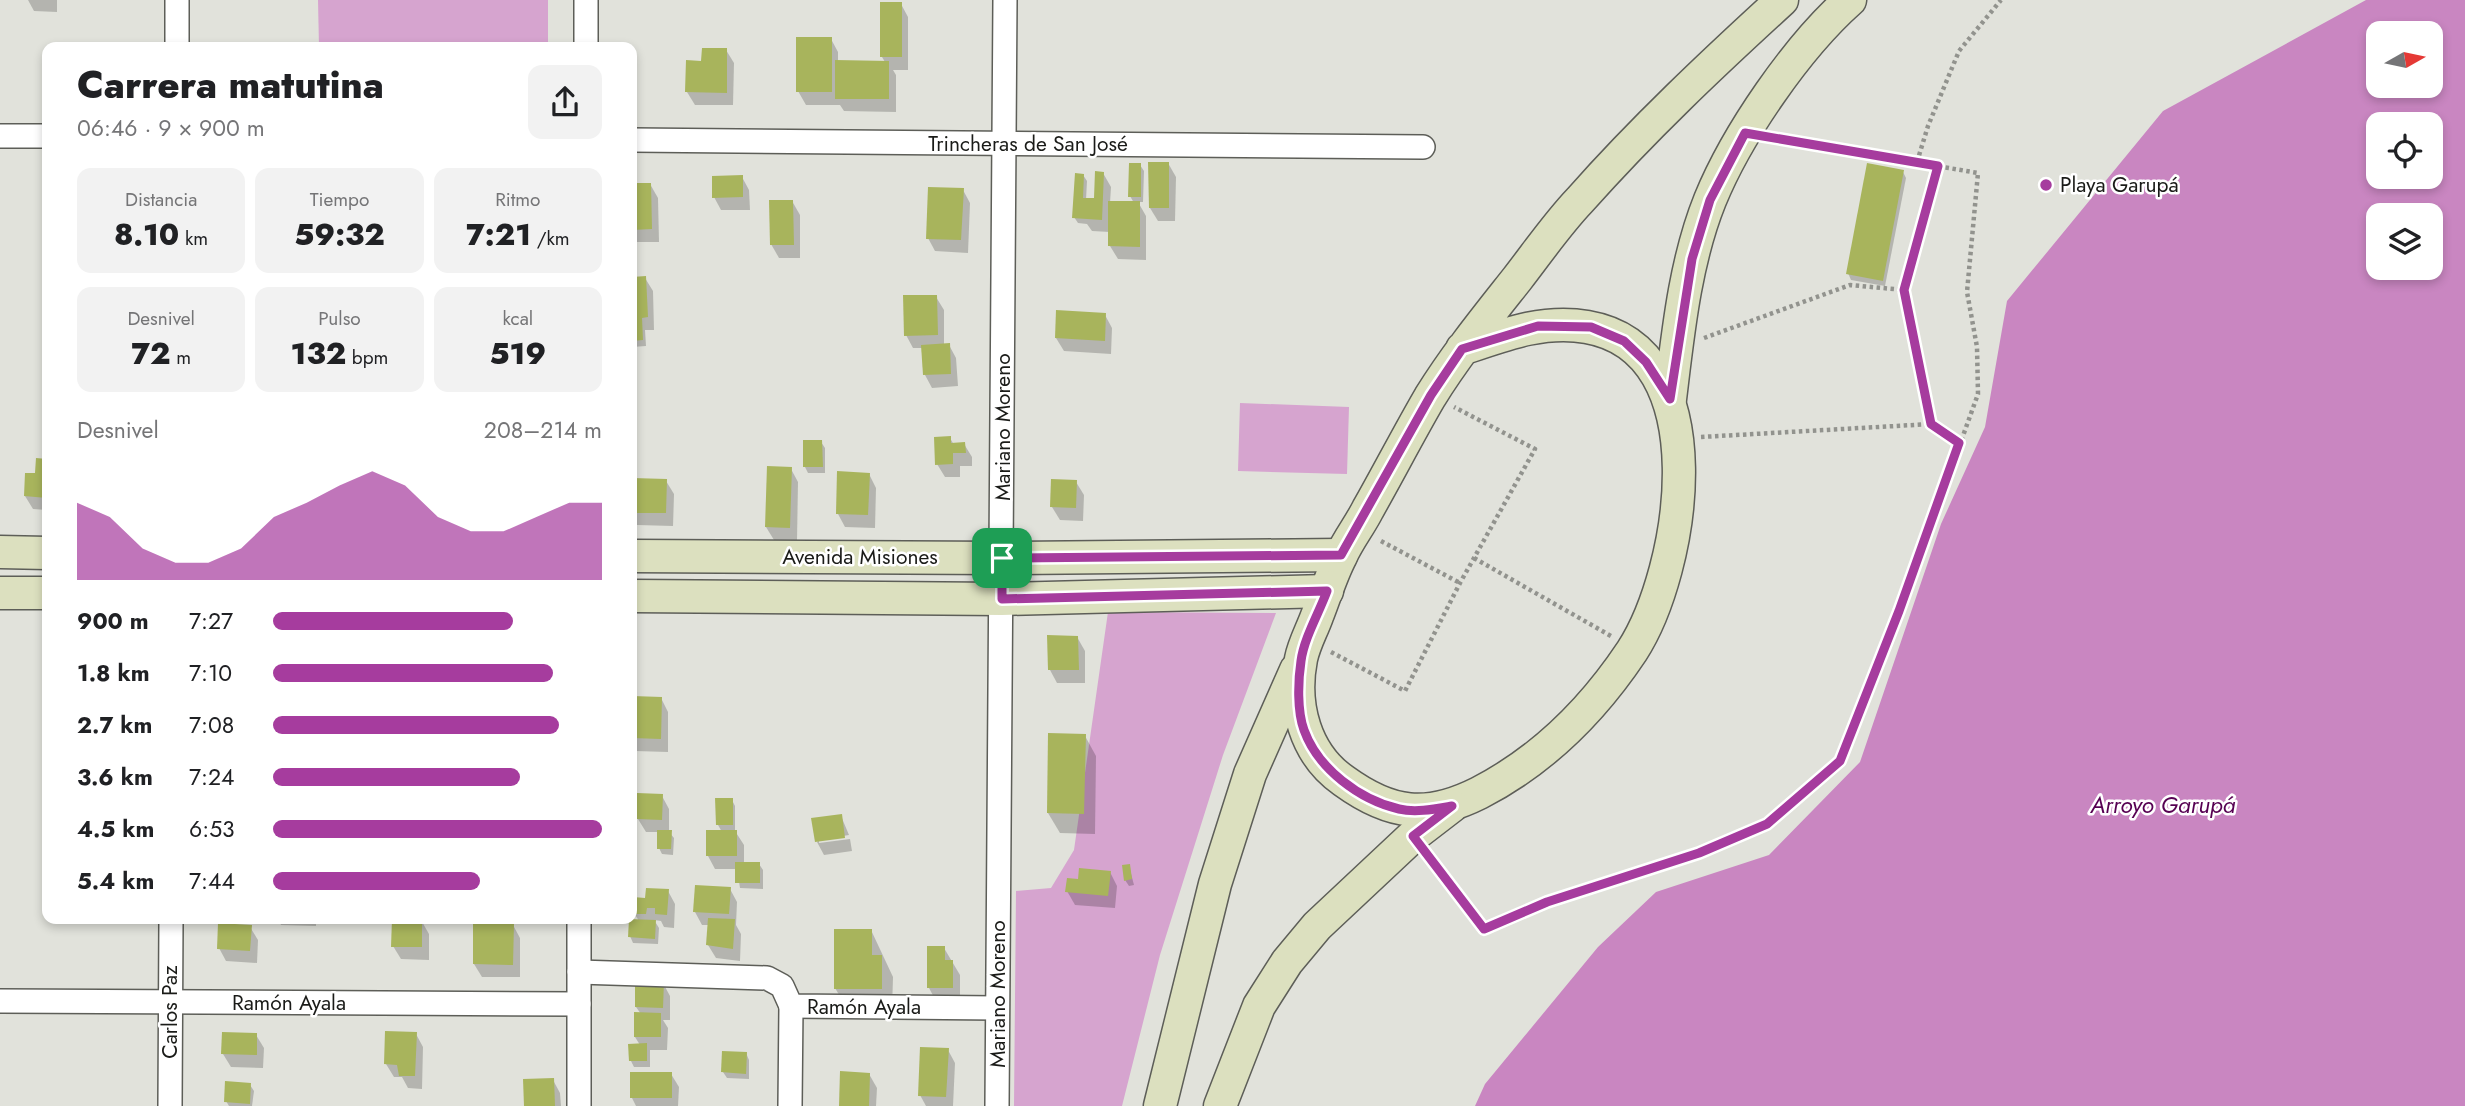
<!DOCTYPE html>
<html lang="es">
<head>
<meta charset="utf-8">
<style>
  :root { --surface:#fff; --page:#f2f2f2; --text:#202124; --muted:#757577; --accent:#a63c9e }
  body { margin:0; font-family:Jost,sans-serif; background:var(--page); color:var(--text); height:100vh; display:flex; flex-direction:column; font-size:26px; white-space:nowrap }
  * { box-sizing:border-box; margin:0 }
  p { font-size:23px; color:var(--muted) }
  .icon { flex:none; width:38px; height:38px; fill:none; stroke:currentColor; stroke-width:2; stroke-linecap:round; stroke-linejoin:round }
  .map { position:relative; flex:1; overflow:hidden }
  .sheet { position:absolute; left:42px; top:42px; width:595px; height:882px; display:flex; flex-direction:column; background:var(--surface); border-radius:14px; box-shadow:0 4px 10px #0003 }
  .sheet>* { flex:none }
  .needle { width:46px; rotate:81deg }
  .tools { position:absolute; left:2366px; top:21px; display:grid; gap:14px }
  .tools a { display:grid; place-items:center; width:77px; height:77px; border-radius:14px; background:var(--surface); box-shadow:0 4px 10px #0003; font-size:35px }
  .pin { position:absolute; display:grid; place-items:center; width:60px; height:60px; color:#fff; margin:-30px; border-radius:14px; box-shadow:0 4px 10px #0006 }
  .round { display:grid; place-items:center; flex:none; width:74px; height:74px; border-radius:14px; background:var(--page) }
  .summary { display:flex; align-items:center; justify-content:space-between; height:119px; padding:0 35px }
  h1 { font-size:38px; font-weight:800; line-height:52px }
  .metrics { display:grid; grid-template-columns:repeat(3,1fr); gap:10px; height:119px; padding:7px 35px }
  .metrics div { display:grid; align-content:center; border-radius:14px; background:var(--page); text-align:center }
  .metrics b { font-size:30px; font-weight:800 }
  .metrics small { font-size:19px; font-weight:400 }
  .metrics p { font-size:19px }
  .chart { height:196px; padding:14px 35px }
  .chart p { display:flex; justify-content:space-between }
  .chart svg { width:100%; height:126px; margin-top:7px; fill:var(--accent); opacity:.7 }
  ul { padding:0 35px; list-style:none; font-size:23px }
  li { display:grid; grid-template-columns:112px 84px 1fr; align-items:center; height:52px }
  li i { height:18px; border-radius:9px; background:var(--accent) }
  .map>svg:first-child { display:block }
</style>
</head>
<body>
<div class="map">
<svg width="2465" height="1106" viewBox="0 0 2465 1106">
  <rect width="100%" height="100%" fill="#e1e2db"/>
  <g fill="#d6a4cf">
    <path d="M 318,0 L 548,0 L 548,47 L 319,47 Z"/>
    <path d="M 1240,403 L 1349,407 L 1347,474 L 1238,471 Z"/>
    <path d="M 1108,612 L 1276,613 L 1223,755 L 1160,955 L 1122,1106 L 1014,1106 L 1016,891 L 1051,888 L 1074,850 Z"/>
  </g>
  <path fill="#c986c1" fill-rule="evenodd" d="M 2366,0 L 2465,0 L 2465,1106 L 1475,1106 L 1485,1084 L 1598,947 L 1656,892 L 1769,855 L 1860,762 L 1941,524 L 1985,427 L 2007,301 L 2163,111 ZM 2378,33 L 2431,33 L 2431,86 L 2378,86 ZM 2378,124 L 2431,124 L 2431,177 L 2378,177 ZM 2378,215 L 2431,215 L 2431,268 L 2378,268 Z"/>
  <g fill="#0003">
    <path d="M 28,0 L 57,0 L 57,12 L 34,11 Z"/>
    <path d="M 901,4 L 908,17 L 908,70 L 893,70 L 896,75 L 896,112 L 844,111 L 840,105 L 806,105 L 798,91 L 831,39 L 838,52 L 838,62 L 885,62 L 882,57 Z"/>
    <path d="M 726,50 L 734,63 L 733,105 L 695,105 L 687,92 L 703,63 Z"/>
    <path d="M 1168,163 L 1176,177 L 1175,221 L 1158,221 L 1150,208 Z"/>
    <path d="M 1140,165 L 1144,171 L 1143,202 L 1138,202 L 1146,216 L 1146,260 L 1118,259 L 1110,246 L 1110,232 L 1092,231 L 1087,224 L 1078,223 L 1074,217 L 1083,175 L 1087,181 L 1086,200 L 1096,200 L 1103,173 L 1111,187 L 1110,203 L 1134,203 L 1130,196 Z"/>
    <path d="M 1903,172 L 1906,178 L 1885,286 L 1851,280 L 1848,273 Z"/>
    <path d="M 742,177 L 749,190 L 750,210 L 721,210 L 714,197 Z"/>
    <path d="M 650,184 L 658,198 L 659,242 L 635,242 L 632,237 L 632,185 Z"/>
    <path d="M 963,190 L 970,203 L 968,253 L 935,251 L 928,238 Z"/>
    <path d="M 792,201 L 800,215 L 800,258 L 779,258 L 771,244 Z"/>
    <path d="M 632,278 L 645,278 L 653,291 L 654,330 L 645,330 L 646,346 L 632,347 Z"/>
    <path d="M 936,297 L 944,310 L 944,345 L 949,345 L 956,358 L 958,386 L 932,388 L 925,375 L 923,348 L 913,348 L 906,335 Z"/>
    <path d="M 1105,315 L 1112,328 L 1111,354 L 1064,351 L 1056,338 Z"/>
    <path d="M 950,438 L 954,445 L 964,444 L 972,457 L 972,466 L 960,466 L 960,477 L 945,477 L 937,464 Z"/>
    <path d="M 821,442 L 825,448 L 825,473 L 808,473 L 805,467 Z"/>
    <path d="M 37,460 L 47,461 L 47,510 L 33,509 L 25,496 L 36,475 Z"/>
    <path d="M 791,469 L 798,482 L 797,541 L 774,540 L 766,527 Z"/>
    <path d="M 869,474 L 876,488 L 875,528 L 845,527 L 838,514 Z"/>
    <path d="M 632,480 L 666,481 L 674,494 L 673,526 L 637,525 L 632,517 Z"/>
    <path d="M 1076,482 L 1084,495 L 1083,521 L 1060,520 L 1052,507 Z"/>
    <path d="M 1077,637 L 1085,651 L 1085,683 L 1057,683 L 1050,670 Z"/>
    <path d="M 632,698 L 661,698 L 668,712 L 668,752 L 635,751 L 632,746 Z"/>
    <path d="M 1085,736 L 1096,756 L 1095,834 L 1060,833 L 1048,813 Z"/>
    <path d="M 662,796 L 669,809 L 669,832 L 674,838 L 673,855 L 662,854 L 659,848 L 659,832 L 646,832 L 638,819 Z"/>
    <path d="M 732,800 L 735,806 L 735,831 L 744,845 L 744,864 L 759,864 L 763,870 L 763,889 L 740,888 L 737,869 L 715,869 L 708,856 L 722,832 L 718,825 Z"/>
    <path d="M 841,816 L 849,835 L 819,840 L 819,843 L 850,839 L 852,851 L 824,855 L 817,842 Z"/>
    <path d="M 1129,866 L 1134,885 L 1129,886 L 1125,880 Z"/>
    <path d="M 1110,872 L 1117,886 L 1115,908 L 1075,905 L 1067,891 Z"/>
    <path d="M 730,889 L 737,902 L 736,925 L 741,934 L 740,961 L 716,958 L 708,945 L 709,925 L 702,925 L 695,912 Z"/>
    <path d="M 668,891 L 675,904 L 674,928 L 664,927 L 661,921 L 654,920 L 659,928 L 658,944 L 633,943 L 630,936 L 639,921 L 634,913 L 647,899 Z"/>
    <path d="M 219,919 L 269,919 L 269,921 Z"/>
    <path d="M 278,919 L 316,919 L 316,926 L 281,925 Z"/>
    <path d="M 421,920 L 429,934 L 429,960 L 401,959 L 393,946 Z"/>
    <path d="M 513,925 L 520,938 L 520,977 L 482,977 L 474,964 Z"/>
    <path d="M 250,927 L 258,940 L 257,963 L 226,961 L 219,948 Z"/>
    <path d="M 871,930 L 893,977 L 892,1009 L 847,1008 L 835,988 Z"/>
    <path d="M 944,948 L 960,975 L 960,1001 L 936,1001 L 929,988 Z"/>
    <path d="M 663,983 L 670,996 L 670,1020 L 663,1020 L 668,1028 L 667,1050 L 650,1050 L 650,1067 L 634,1067 L 631,1061 L 640,1045 L 635,1037 L 641,1014 L 636,1007 Z"/>
    <path d="M 416,1034 L 423,1047 L 422,1089 L 408,1088 L 402,1077 L 394,1077 L 386,1064 Z"/>
    <path d="M 256,1035 L 264,1048 L 263,1068 L 231,1067 L 223,1054 Z"/>
    <path d="M 948,1050 L 955,1063 L 953,1106 L 926,1106 L 920,1095 Z"/>
    <path d="M 746,1053 L 749,1060 L 749,1079 L 727,1078 L 723,1072 Z"/>
    <path d="M 671,1074 L 679,1087 L 678,1106 L 636,1106 L 632,1098 Z"/>
    <path d="M 869,1074 L 877,1088 L 876,1106 L 841,1106 Z"/>
    <path d="M 553,1080 L 560,1093 L 561,1106 L 525,1106 Z"/>
    <path d="M 250,1085 L 254,1091 L 252,1106 L 229,1106 L 226,1101 Z"/>
  </g>
  <g fill="#a8b45c">
    <rect x="880" y="2" width="22" height="55"/>
    <rect x="796" y="37" width="36" height="55"/>
    <path d="M 702,48 L 727,48 L 727,93 L 685,92 L 686,60 L 701,61 Z"/>
    <path d="M 835,60 L 889,61 L 889,99 L 835,99 Z"/>
    <path d="M 1148,162 L 1169,162 L 1169,208 L 1149,208 Z"/>
    <path d="M 1129,163 L 1141,163 L 1141,197 L 1128,197 Z"/>
    <path d="M 1867,163 L 1904,170 L 1883,281 L 1846,274 Z"/>
    <path d="M 1095,171 L 1104,172 L 1102,220 L 1072,218 L 1075,173 L 1084,174 L 1083,198 L 1094,198 Z"/>
    <path d="M 743,175 L 743,197 L 712,198 L 712,176 Z"/>
    <path d="M 632,183 L 651,183 L 652,229 L 632,230 Z"/>
    <path d="M 928,187 L 964,188 L 961,240 L 926,239 Z"/>
    <path d="M 769,200 L 793,200 L 794,245 L 770,245 Z"/>
    <path d="M 1108,201 L 1140,201 L 1140,247 L 1108,246 Z"/>
    <path d="M 646,276 L 648,317 L 642,318 L 643,340 L 632,341 L 632,277 Z"/>
    <path d="M 903,295 L 937,295 L 938,335 L 904,336 Z"/>
    <path d="M 1056,310 L 1106,313 L 1105,341 L 1055,338 Z"/>
    <path d="M 950,343 L 951,374 L 923,375 L 921,345 Z"/>
    <path d="M 951,436 L 951,443 L 965,442 L 966,453 L 953,453 L 953,464 L 935,465 L 934,437 Z"/>
    <path d="M 803,440 L 822,440 L 823,467 L 803,467 Z"/>
    <path d="M 36,458 L 47,459 L 47,498 L 24,496 L 25,473 L 35,473 Z"/>
    <path d="M 767,466 L 792,467 L 790,528 L 765,527 Z"/>
    <path d="M 837,471 L 870,473 L 868,515 L 836,514 Z"/>
    <path d="M 632,478 L 667,479 L 666,513 L 632,513 Z"/>
    <path d="M 1051,479 L 1077,480 L 1076,508 L 1050,507 Z"/>
    <path d="M 1047,635 L 1078,636 L 1079,670 L 1048,670 Z"/>
    <path d="M 632,696 L 662,697 L 661,739 L 632,738 Z"/>
    <path d="M 1048,733 L 1086,734 L 1084,814 L 1047,813 Z"/>
    <path d="M 637,793 L 663,794 L 662,820 L 637,819 Z"/>
    <path d="M 715,798 L 733,798 L 733,825 L 716,825 Z"/>
    <path d="M 842,814 L 845,838 L 815,842 L 811,818 Z"/>
    <path d="M 657,830 L 672,830 L 671,849 L 657,849 Z"/>
    <rect x="706" y="830" width="31" height="26"/>
    <rect x="735" y="862" width="25" height="21"/>
    <path d="M 1130,864 L 1132,879 L 1124,881 L 1122,865 Z"/>
    <path d="M 1079,868 L 1111,871 L 1108,896 L 1065,892 L 1067,878 L 1078,879 Z"/>
    <path d="M 695,885 L 731,887 L 729,914 L 693,912 Z"/>
    <path d="M 646,888 L 669,889 L 667,915 L 655,914 L 655,908 L 647,908 L 646,914 L 632,914 L 633,897 L 645,898 Z"/>
    <path d="M 708,918 L 735,919 L 733,949 L 706,945 Z"/>
    <path d="M 392,919 L 422,919 L 422,947 L 391,947 Z"/>
    <path d="M 629,919 L 656,920 L 655,939 L 628,937 Z"/>
    <path d="M 473,922 L 514,923 L 513,965 L 473,964 Z"/>
    <path d="M 218,923 L 252,925 L 250,951 L 217,949 Z"/>
    <path d="M 834,929 L 872,929 L 872,955 L 882,955 L 882,989 L 834,989 Z"/>
    <path d="M 927,946 L 945,946 L 945,960 L 953,960 L 953,988 L 927,988 Z"/>
    <path d="M 635,980 L 664,981 L 663,1008 L 635,1007 Z"/>
    <path d="M 634,1012 L 661,1013 L 661,1037 L 634,1037 Z"/>
    <path d="M 385,1031 L 417,1032 L 415,1076 L 399,1076 L 397,1065 L 384,1064 Z"/>
    <path d="M 222,1032 L 257,1033 L 257,1055 L 221,1054 Z"/>
    <path d="M 647,1043 L 647,1061 L 629,1061 L 628,1044 Z"/>
    <path d="M 920,1047 L 949,1048 L 946,1097 L 918,1096 Z"/>
    <path d="M 722,1051 L 747,1052 L 746,1074 L 721,1072 Z"/>
    <path d="M 840,1071 L 870,1073 L 869,1106 L 839,1106 Z"/>
    <rect x="630" y="1072" width="42" height="26"/>
    <path d="M 554,1078 L 555,1106 L 524,1106 L 523,1079 Z"/>
    <path d="M 225,1081 L 251,1083 L 250,1104 L 224,1102 Z"/>
  </g>
  <g fill="none" stroke-linecap="round" stroke-linejoin="round">
    <g stroke="#5d5e58" stroke-width="26">
      <g id="minor">
        <path d="M 177,47 L 177,0"/>
        <path d="M 586,47 L 586,0"/>
        <path d="M 0,136 L 47,136"/>
        <path d="M 632,140 L 1423,147"/>
        <path d="M 579,972 L 767,978 L 782,986 L 791,1006 L 997,1008"/>
        <path d="M 0,1001 L 579,1004"/>
        <path d="M 170,1106 L 171,919"/>
        <path d="M 579,1106 L 579,919"/>
        <path d="M 790,1106 L 791,1006"/>
        <path d="M 997,1106 L 1005,0"/>
      </g>
    </g>
    <g stroke="#5d5e58" stroke-width="35">
      <g id="secondary">
        <path d="M 1462,349 C 1503,335 1544,319 1587,327 C 1720,350 1684,571 1632,651 C 1592,711 1543,760 1479,793 C 1427,819 1391,815 1344,781 C 1305,754 1292,705 1301,659 C 1304,644 1312,630 1317,616 C 1325,596 1331,575 1341,556 C 1348,540 1360,525 1368,509 C 1389,472 1409,433 1430,397 C 1456,355 1487,317 1517,279 C 1538,252 1557,224 1580,200 C 1643,129 1712,64 1782,0"/>
        <path d="M 1670,399 C 1678,333 1685,262 1710,200 C 1737,134 1797,47 1850,0"/>
        <path d="M 0,552 L 47,553"/>
        <path d="M 632,556 L 1002,558 L 1341,555"/>
        <path d="M 0,593 L 47,593"/>
        <path d="M 632,596 L 1002,599 L 1327,591"/>
        <path d="M 1160,1106 L 1215,884 L 1250,774 L 1296,670"/>
        <path d="M 1220,1106 L 1259,1006 L 1287,962 L 1317,926 L 1413,836 L 1452,806"/>
      </g>
    </g>
    <g stroke="#92938e" stroke-width="4.5" stroke-dasharray="3.5 3.5" stroke-linecap="butt">
      <path d="M 1917,162 L 1928,126 L 1959,51 L 2001,0"/>
      <path d="M 1938,166 L 1904,290 L 1931,424 L 1959,443"/>
      <path d="M 1704,338 L 1850,285 L 1904,290"/>
      <path d="M 1701,437 L 1931,424"/>
      <path d="M 1381,541 L 1460,583"/>
      <path d="M 1474,558 L 1611,636"/>
      <path d="M 1331,652 L 1405,691 L 1460,583 L 1535,449 L 1454,407"/>
      <path d="M 1429,856 L 1484,929 L 1547,902 L 1699,853 L 1767,824 L 1840,761 L 1900,611 L 1978,394 L 1977,347 L 1967,292 L 1978,173 L 1773,138"/>
    </g>
    <use href="#minor" stroke="#fff" stroke-width="23"/>
    <use href="#secondary" stroke="#dce0bf" stroke-width="32"/>
  </g>
  <g fill="none" stroke-linecap="round" stroke-linejoin="round">
    <g stroke="#fff" stroke-width="14">
      <path id="route" d="M 1745,133 L 1938,166 L 1904,290 L 1931,424 L 1959,443 L 1899,611 L 1840,761 L 1767,824 L 1699,853 L 1547,902 L 1484,929 L 1413,836 L 1452,806 C 1435,809 1416,813 1399,809 C 1360,800 1318,769 1304,730 C 1297,711 1298,681 1301,661 C 1304,638 1319,613 1327,591 L 1002,599 L 1002,558 L 1341,555 L 1431,395 L 1462,349 L 1538,326 L 1591,327 L 1624,341 L 1646,362 L 1670,399 L 1692,259 L 1710,200 Z"/>
    </g>
    <use href="#route" stroke="#a63c9e" stroke-width="9"/>
  </g>
  <circle fill="#a63c9e" stroke="#fff" stroke-width="2.5" cx="2046" cy="185" r="7"/>
  <g text-anchor="middle" stroke-width="5" stroke-linejoin="round" paint-order="stroke">
    <g font-size="21" fill="#1a1b18" stroke="#fff">
      <text x="1028" y="151">Trincheras de San José</text>
      <text transform="translate(1003 427) rotate(-90)" y="7">Mariano Moreno</text>
      <text x="860" y="564">Avenida Misiones</text>
      <text transform="translate(998 994) rotate(-90)" y="7">Mariano Moreno</text>
      <text x="289" y="1010">Ramón Ayala</text>
      <text x="864" y="1014">Ramón Ayala</text>
      <text transform="translate(170 1012) rotate(-90)" y="7">Carlos Paz</text>
    </g>
    <g font-size="21" fill="#1a1b18" stroke="#fff" text-anchor="start">
      <text x="2060" y="192">Playa Garupá</text>
    </g>
    <g font-size="23" font-style="italic" fill="#560052" stroke="#fff">
      <text x="2163" y="813">Arroyo Garupá</text>
    </g>
  </g>
</svg>
<div class="tools">
<a><svg class="needle" viewBox="-14 -14 28 28"><path d="M0-13l5 13h-10z" fill="#e53935"/><path d="M0 13l5-13h-10z" fill="#757577"/></svg></a>
<a><svg class="icon" aria-label="locate" viewBox="0 0 24 24"><circle cx="12" cy="12" r="6"/><path d="M12 2v4M12 18v4M2 12h4M18 12h4"/></svg></a>
<a><svg class="icon" aria-label="layers" viewBox="0 0 24 24"><path d="M12 4l9 5-9 5-9-5zM3 14l9 5 9-5"/></svg></a>
</div>
<div class="pin" style="left:1002px;top:558px;background:#1e9e55"><svg class="icon" aria-label="arrive" viewBox="0 0 24 24"><path d="M6 21V4h12l-3 4 3 4H6"/></svg></div>
<section class="sheet">
<div class="summary"><div><h1>Carrera matutina</h1><p>06:46 · 9 × 900 m</p></div><a class="round"><svg class="icon" aria-label="share" viewBox="0 0 24 24"><path d="M12 15V3M7 8l5-5 5 5M5 13v7h14v-7"/></svg></a></div>
<div class="metrics">
<div><p>Distancia</p><b>8.10<small> km</small></b></div>
<div><p>Tiempo</p><b>59:32</b></div>
<div><p>Ritmo</p><b>7:21<small> /km</small></b></div>
</div>
<div class="metrics">
<div><p>Desnivel</p><b>72<small> m</small></b></div>
<div><p>Pulso</p><b>132<small> bpm</small></b></div>
<div><p>kcal</p><b>519</b></div>
</div>
<div class="chart"><p><span>Desnivel</span>208–214 m</p>
<svg viewBox="0 0 160 44" preserveAspectRatio="none"><path d="M0 44V17L10 22L20 33L30 38L40 38L50 33L60 22L70 17L80 11L90 6L100 11L110 22L120 27L130 27L140 22L150 17L160 17V44z"/></svg>
</div>
<ul>
<li><b>900 m</b>7:27<i style="width:73%"></i></li>
<li><b>1.8 km</b>7:10<i style="width:85%"></i></li>
<li><b>2.7 km</b>7:08<i style="width:87%"></i></li>
<li><b>3.6 km</b>7:24<i style="width:75%"></i></li>
<li><b>4.5 km</b>6:53<i style="width:100%"></i></li>
<li><b>5.4 km</b>7:44<i style="width:63%"></i></li>
</ul>
</section>
</div>
</body>
</html>
